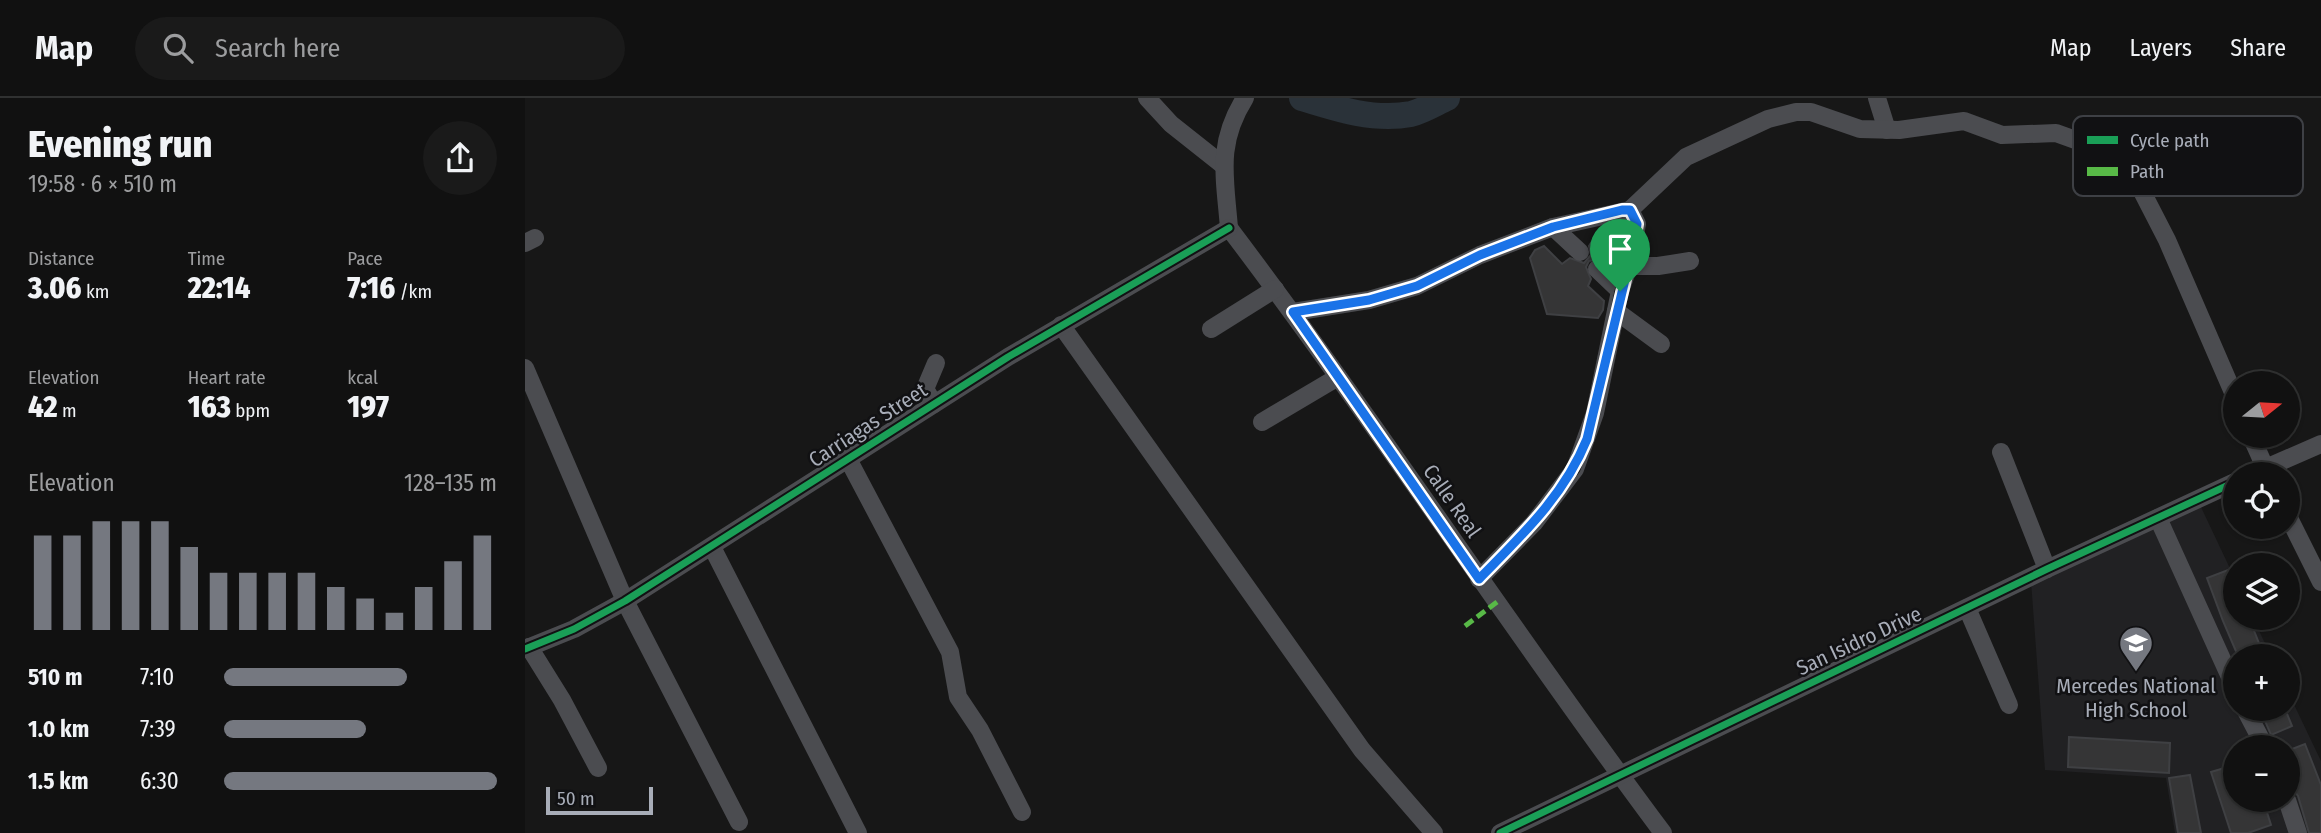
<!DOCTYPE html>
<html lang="en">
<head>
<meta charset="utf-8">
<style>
  :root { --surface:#111; --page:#1a1a1a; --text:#f1f3f6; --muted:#9c9d9f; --line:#303131; --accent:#757880 }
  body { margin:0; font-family:"Fira Sans Condensed",sans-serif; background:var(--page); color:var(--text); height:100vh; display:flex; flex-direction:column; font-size:26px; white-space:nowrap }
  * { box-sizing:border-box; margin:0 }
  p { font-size:23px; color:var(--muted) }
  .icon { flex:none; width:38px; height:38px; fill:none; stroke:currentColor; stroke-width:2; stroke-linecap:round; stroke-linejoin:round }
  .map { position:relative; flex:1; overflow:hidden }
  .sheet { display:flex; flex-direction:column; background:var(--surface); width:525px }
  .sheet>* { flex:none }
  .needle { width:46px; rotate:72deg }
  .controls { position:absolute; left:1698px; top:273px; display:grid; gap:14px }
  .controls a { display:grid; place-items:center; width:77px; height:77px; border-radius:50%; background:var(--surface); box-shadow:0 2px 5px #0004,0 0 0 2px var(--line); font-size:35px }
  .scale { position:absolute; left:21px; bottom:18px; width:107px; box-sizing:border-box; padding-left:7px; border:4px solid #a8adb8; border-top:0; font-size:19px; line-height:24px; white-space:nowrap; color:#a8adb8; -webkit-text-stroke:5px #111113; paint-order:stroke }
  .pin { position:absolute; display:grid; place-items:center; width:60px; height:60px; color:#fff; margin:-72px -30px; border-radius:50% 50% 50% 0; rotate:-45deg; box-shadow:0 0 7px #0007 }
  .pin .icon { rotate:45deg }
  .round { display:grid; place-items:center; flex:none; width:74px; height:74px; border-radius:37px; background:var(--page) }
  .headline { display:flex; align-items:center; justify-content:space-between; height:119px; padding:0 28px }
  h1 { font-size:38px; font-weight:800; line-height:52px }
  .stats { display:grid; grid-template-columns:repeat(3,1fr); gap:10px; height:119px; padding:7px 28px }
  .stats div { display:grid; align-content:center }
  .stats b { font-size:30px; font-weight:800 }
  .stats small { font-size:19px; font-weight:400 }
  .stats p { font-size:19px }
  .chart { height:196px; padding:14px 28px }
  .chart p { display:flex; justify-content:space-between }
  .chart svg { width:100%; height:126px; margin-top:7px; stroke:var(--accent); stroke-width:6 }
  ul { padding:0 28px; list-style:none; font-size:23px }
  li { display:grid; grid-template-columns:112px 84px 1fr; align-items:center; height:52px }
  li i { height:18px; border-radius:9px; background:var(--accent) }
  header { display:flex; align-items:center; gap:42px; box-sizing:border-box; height:98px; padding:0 35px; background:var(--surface); border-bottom:2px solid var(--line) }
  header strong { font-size:33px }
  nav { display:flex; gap:38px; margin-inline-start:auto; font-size:24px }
  .search { width:490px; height:63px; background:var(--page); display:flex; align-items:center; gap:18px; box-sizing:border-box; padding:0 24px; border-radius:38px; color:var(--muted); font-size:26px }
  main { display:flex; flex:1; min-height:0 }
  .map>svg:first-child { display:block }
</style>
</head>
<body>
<header>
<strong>Map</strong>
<div class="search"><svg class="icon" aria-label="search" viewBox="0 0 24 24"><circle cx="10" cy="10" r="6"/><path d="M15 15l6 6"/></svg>Search here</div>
<nav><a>Map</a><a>Layers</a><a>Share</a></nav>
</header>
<main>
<section class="sheet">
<div class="headline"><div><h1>Evening run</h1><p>19:58 · 6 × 510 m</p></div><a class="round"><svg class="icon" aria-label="share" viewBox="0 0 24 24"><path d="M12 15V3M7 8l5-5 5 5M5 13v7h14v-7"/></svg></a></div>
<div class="stats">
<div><p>Distance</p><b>3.06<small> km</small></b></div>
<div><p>Time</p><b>22:14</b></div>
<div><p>Pace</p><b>7:16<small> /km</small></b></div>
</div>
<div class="stats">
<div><p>Elevation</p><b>42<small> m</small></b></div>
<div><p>Heart rate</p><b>163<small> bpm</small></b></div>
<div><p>kcal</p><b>197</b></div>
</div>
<div class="chart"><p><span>Elevation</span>128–135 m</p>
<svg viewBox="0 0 160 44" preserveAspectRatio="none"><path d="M5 44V11M15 44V11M25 44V6M35 44V6M45 44V6M55 44V15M65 44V24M75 44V24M85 44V24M95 44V24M105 44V29M115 44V33M125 44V38M135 44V29M145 44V20M155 44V11"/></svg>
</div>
<ul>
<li><b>510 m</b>7:10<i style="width:67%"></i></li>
<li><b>1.0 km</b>7:39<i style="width:52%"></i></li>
<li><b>1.5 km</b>6:30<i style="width:100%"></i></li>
</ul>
</section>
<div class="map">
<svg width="1796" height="735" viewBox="0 0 1796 735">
  <rect width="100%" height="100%" fill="#171717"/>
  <path fill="#212123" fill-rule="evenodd" d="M 1675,407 L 1710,481 L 1710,520 L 1728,520 L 1746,558 L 1710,558 L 1710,611 L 1762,611 L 1762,592 L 1796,663 L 1796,735 L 1650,735 L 1641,680 L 1520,672 L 1506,483 ZM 1710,649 L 1762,649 L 1762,702 L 1710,702 Z"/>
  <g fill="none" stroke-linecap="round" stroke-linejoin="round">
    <path stroke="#2a3239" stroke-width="26" d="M 777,0 C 812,11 849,23 886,16 C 898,13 911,5 922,0"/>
  </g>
  <g fill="#353536" stroke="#3f4043" stroke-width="2">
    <path d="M 1073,134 L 1086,138 L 1090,150 L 1077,161 L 1064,163 L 1061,169 L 1066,181 L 1063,188 L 1079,203 L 1078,212 L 1073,220 L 1022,216 L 1005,160 L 1010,152 L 1019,148 L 1037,166 L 1045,160 L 1059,165 L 1066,157 L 1064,148 Z"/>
    <path d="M 1703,472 L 1710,489 L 1710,520 L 1724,520 L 1739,558 L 1713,558 L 1698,523 L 1682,480 Z"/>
    <path d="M 1735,611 L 1760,611 L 1767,628 L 1746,637 Z"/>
    <path d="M 1544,639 L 1645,645 L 1644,675 L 1543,669 Z"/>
    <path d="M 1780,646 L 1796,687 L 1796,735 L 1784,735 L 1773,698 L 1762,683 L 1762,653 Z"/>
    <path d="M 1703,669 L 1706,675 L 1710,674 L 1710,702 L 1738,702 L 1746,727 L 1723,735 L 1706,735 L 1686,674 Z"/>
    <path d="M 1665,677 L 1676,735 L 1653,735 L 1644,680 Z"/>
  </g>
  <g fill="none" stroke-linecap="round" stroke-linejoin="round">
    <g stroke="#4b4c50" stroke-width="18">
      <path d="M 622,0 L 646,26 L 699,68"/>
      <path d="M 1352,0 L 1362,32"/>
      <path d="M 1607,74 L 1642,142 L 1710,299"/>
      <path d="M 1105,112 L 1161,59 L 1243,21 L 1271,14 L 1286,14 L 1335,31 L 1374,32 L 1439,23 L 1477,37 L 1531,35 L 1556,44 L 1589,70 L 1607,74 L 1645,58 L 1661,47 L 1672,33"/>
      <path d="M 1028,129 L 1055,154"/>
      <path d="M 704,130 C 854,328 989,536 1138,735"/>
      <path d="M 704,130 C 700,79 691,46 720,0"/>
      <path d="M 0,145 L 10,140"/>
      <path d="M 1104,168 L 1133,168 L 1165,163"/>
      <path d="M 1072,171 L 1095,193"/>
      <path d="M 1091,213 L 1136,246"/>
      <path d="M 768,214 L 844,202 L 892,188 L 955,157 L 1028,129 L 1105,112 L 1112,126 L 1104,168 L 1095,193 L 1070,315 L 1050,371 L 1009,425 L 954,481"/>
      <path d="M 536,227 L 837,652 L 909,735"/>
      <path d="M 686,231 L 750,191"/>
      <path d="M 0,270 L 100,503 L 214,724"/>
      <path d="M 409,306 L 400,291 L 411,265"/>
      <path d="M 737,324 L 813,279"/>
      <path d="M 1726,338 L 1743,376"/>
      <path d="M 1476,354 L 1522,471"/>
      <path d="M 323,361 L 425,554 L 433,599 L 455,632 L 497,714"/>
      <path d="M 1727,376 L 1796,346"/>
      <path d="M 1762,416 L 1796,484"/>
      <path d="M 1633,420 L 1710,590"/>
      <path d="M 187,449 L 333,735"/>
      <path d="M 1442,510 L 1484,607"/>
      <path d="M 4,549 L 37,602 L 73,670"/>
      <path d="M 0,551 L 49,531 L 100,503 L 483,259 L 704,130"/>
      <path d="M 1720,611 L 1740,649"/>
      <path d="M 1762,702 L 1773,735"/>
      <path d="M 975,735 L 1522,471 L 1710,384"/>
    </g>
    <path stroke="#58b947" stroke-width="5" stroke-dasharray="10 5" stroke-linecap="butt" d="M 940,528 L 972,504"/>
    <g stroke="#111113" stroke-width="11">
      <g id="cycleway">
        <path d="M 768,214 L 844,202 L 892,188 L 955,157 L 1028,129 L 1105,112 L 1112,126 L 1104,168 L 1095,193 L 1070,315 L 1050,371 L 1009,425 L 954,481"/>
        <path d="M 0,551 L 49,531 L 100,503 L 483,259 L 704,130"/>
        <path d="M 975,735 L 1522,471 L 1710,384"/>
      </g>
    </g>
    <use href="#cycleway" stroke="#1a9f57" stroke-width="7"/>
  </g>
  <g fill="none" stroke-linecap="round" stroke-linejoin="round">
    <g stroke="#fff" stroke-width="14">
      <path id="route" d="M 1097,112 L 1105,112 L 1112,126 L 1109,144 L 1062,341 C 1039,398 997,437 954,481 L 768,214 L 844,202 L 892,188 L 955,157 L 1028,129 Z"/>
    </g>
    <use href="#route" stroke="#1a73e8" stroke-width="9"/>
  </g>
  <defs>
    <g id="school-pin" transform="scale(1.75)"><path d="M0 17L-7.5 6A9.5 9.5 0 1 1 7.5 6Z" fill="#757880" stroke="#111113"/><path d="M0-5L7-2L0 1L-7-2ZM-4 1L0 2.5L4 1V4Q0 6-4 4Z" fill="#fff"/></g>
  </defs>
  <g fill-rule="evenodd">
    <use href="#school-pin" x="1611" y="545"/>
  </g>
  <g text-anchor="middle" stroke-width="5" stroke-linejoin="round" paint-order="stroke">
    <g font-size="21" fill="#a8adb8" stroke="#111113">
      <text transform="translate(343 327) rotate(-33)" y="7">Carriagas Street</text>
      <text transform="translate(927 403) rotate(55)" y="7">Calle Real</text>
      <text transform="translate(1334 543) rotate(-25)" y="7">San Isidro Drive</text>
    </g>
    <g font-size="21" fill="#a8adb8" stroke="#111113">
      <text x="1611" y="595">Mercedes National<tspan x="1611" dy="24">High School</tspan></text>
    </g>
  </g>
  <rect x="1548" y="18" width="230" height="80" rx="10" fill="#111113" stroke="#3e4045" stroke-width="2"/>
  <rect x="1562" y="38" width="31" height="8" fill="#1a9f57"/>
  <rect x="1562" y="69" width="31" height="9" fill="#58b947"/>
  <g font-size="19" fill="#a8adb8">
    <text x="1605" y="49">Cycle path</text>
    <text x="1605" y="80">Path</text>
  </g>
</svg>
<div class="controls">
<a><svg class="needle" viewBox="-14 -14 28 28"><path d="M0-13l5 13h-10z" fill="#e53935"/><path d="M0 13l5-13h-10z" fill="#9c9d9f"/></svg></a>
<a><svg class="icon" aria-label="locate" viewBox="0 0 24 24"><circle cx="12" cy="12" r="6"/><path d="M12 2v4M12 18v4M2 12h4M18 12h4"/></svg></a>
<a><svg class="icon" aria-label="layers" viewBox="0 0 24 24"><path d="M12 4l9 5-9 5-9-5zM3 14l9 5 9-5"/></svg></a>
<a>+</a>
<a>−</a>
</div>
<div class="scale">50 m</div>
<div class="pin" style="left:1095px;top:193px;background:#1e9e55"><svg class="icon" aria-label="arrive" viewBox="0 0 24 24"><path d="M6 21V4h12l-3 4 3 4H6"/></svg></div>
</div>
</main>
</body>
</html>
